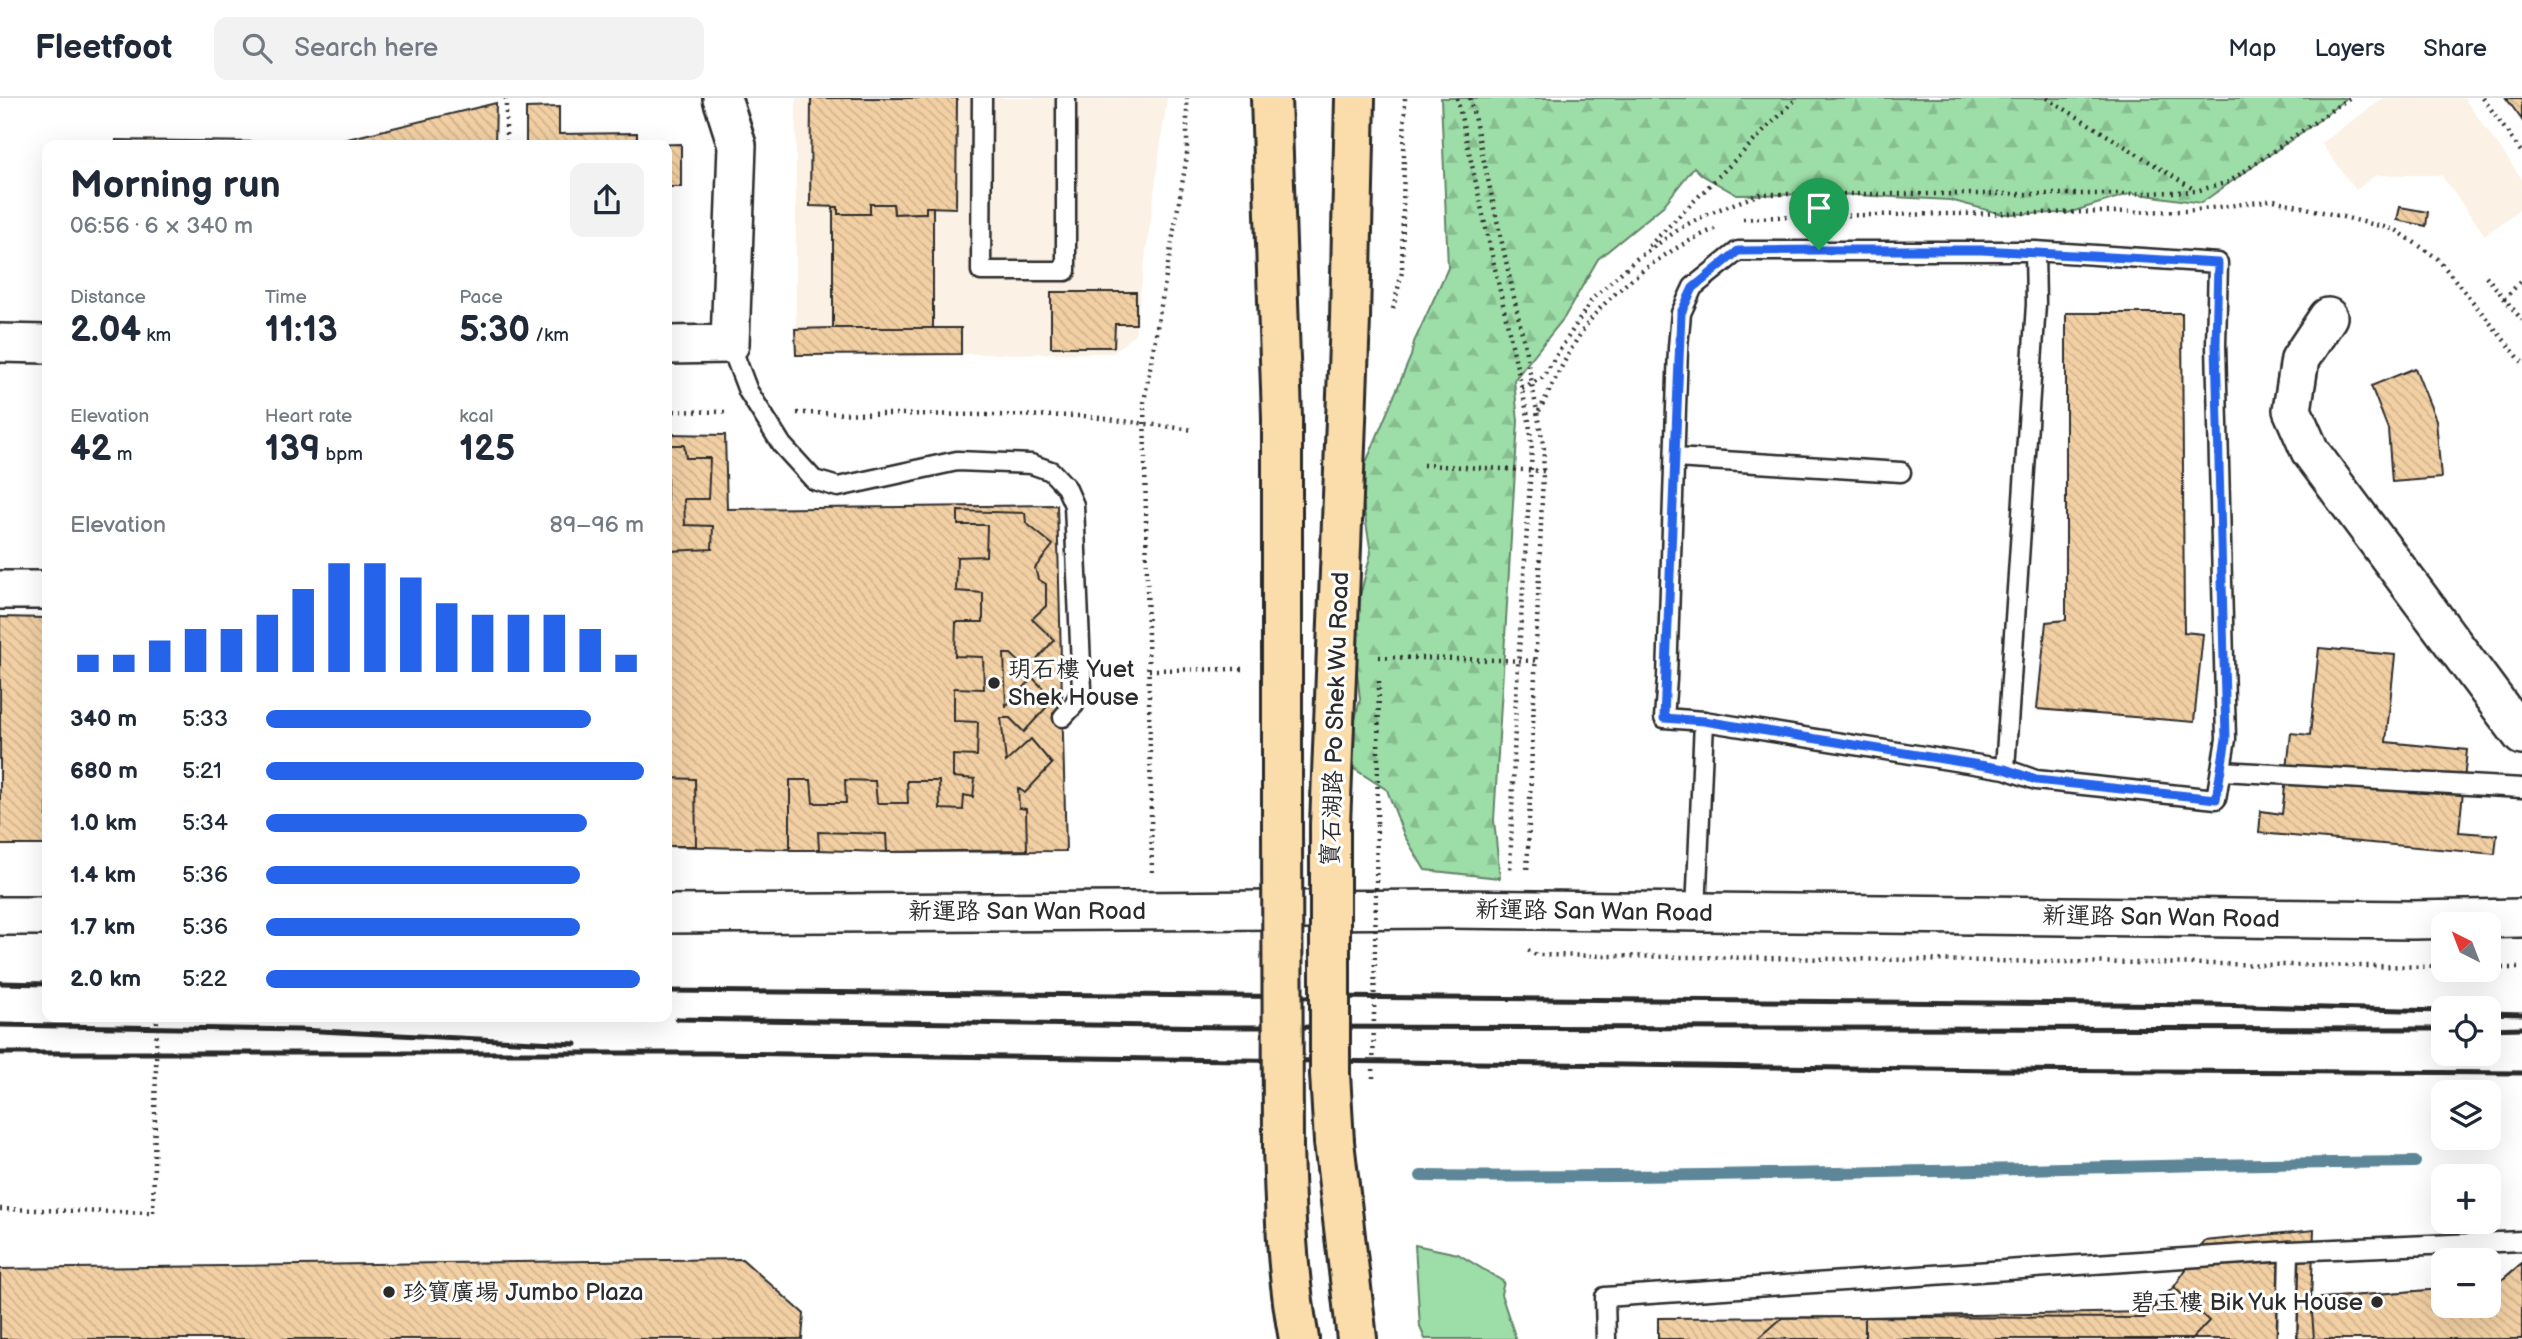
<!DOCTYPE html>
<html lang="en">
<head>
<meta charset="utf-8">
<style>
  :root { --surface:#fff; --page:#f2f2f3; --text:#1f2937; --muted:#747a83; --line:#e0e1e3; --accent:#2563eb }
  body { margin:0; font-family:"Balsamiq Sans","LXGW WenKai TC",sans-serif; background:var(--page); color:var(--text); height:100vh; display:flex; flex-direction:column; font-size:26px; white-space:nowrap }
  * { box-sizing:border-box; margin:0 }
  p { font-size:23px; color:var(--muted) }
  .icon { flex:none; width:38px; height:38px; fill:none; stroke:currentColor; stroke-width:2; stroke-linecap:round; stroke-linejoin:round }
  .map { position:relative; flex:1; overflow:hidden }
  .details { position:absolute; left:42px; top:42px; width:630px; height:882px; display:flex; flex-direction:column; background:var(--surface); border-radius:14px; box-shadow:0 7px 28px #0002 }
  .details>* { flex:none }
  .needle { width:46px; rotate:318deg }
  .controls { position:absolute; left:2431px; top:814px; display:grid; gap:14px }
  .controls a { display:grid; place-items:center; width:70px; height:70px; border-radius:14px; background:var(--surface); box-shadow:0 7px 28px #0002; font-size:35px }
  .pin { position:absolute; display:grid; place-items:center; width:60px; height:60px; color:#fff; margin:-72px -30px; border-radius:50% 50% 50% 0; rotate:-45deg; box-shadow:0 0 7px #0007 }
  .pin .icon { rotate:45deg }
  .round { display:grid; place-items:center; flex:none; width:74px; height:74px; border-radius:14px; background:var(--page) }
  .summary { display:flex; align-items:center; justify-content:space-between; height:119px; padding:0 28px }
  h1 { font-size:38px; font-weight:800; line-height:52px }
  .figures { display:grid; grid-template-columns:repeat(3,1fr); gap:10px; height:119px; padding:7px 28px }
  .figures div { display:grid; align-content:center }
  .figures b { font-size:35px; font-weight:800 }
  .figures small { font-size:19px; font-weight:400 }
  .figures p { font-size:19px }
  .chart { height:196px; padding:14px 28px }
  .chart p { display:flex; justify-content:space-between }
  .chart svg { width:100%; height:126px; margin-top:7px; stroke:var(--accent); stroke-width:6 }
  ul { padding:0 28px; list-style:none; font-size:23px }
  li { display:grid; grid-template-columns:112px 84px 1fr; align-items:center; height:52px }
  li i { height:18px; border-radius:9px; background:var(--accent) }
  header { display:flex; align-items:center; gap:42px; box-sizing:border-box; height:98px; padding:0 35px; background:var(--surface); border-bottom:2px solid var(--line) }
  header strong { font-size:33px }
  nav { display:flex; gap:38px; margin-inline-start:auto; font-size:24px }
  .search { width:490px; height:63px; background:var(--page); display:flex; align-items:center; gap:18px; box-sizing:border-box; padding:0 24px; border-radius:14px; color:var(--muted); font-size:26px }
  .map>svg:first-child { display:block }
</style>
</head>
<body>
<header>
<strong>Fleetfoot</strong>
<div class="search"><svg class="icon" aria-label="search" viewBox="0 0 24 24"><circle cx="10" cy="10" r="6"/><path d="M15 15l6 6"/></svg>Search here</div>
<nav><a>Map</a><a>Layers</a><a>Share</a></nav>
</header>
<div class="map">
<svg width="2522" height="1241" viewBox="0 0 2522 1241">
  <defs>
    <pattern id="forest-firs" width="22" height="20" patternUnits="userSpaceOnUse" patternTransform="scale(1.75)"><rect width="22" height="20" fill="#9ddda7"/><path d="M5 1l3.5 6h-7zM16 11l3.5 6h-7z" fill="#87be90"/></pattern>
    <pattern id="building-back-hatch" width="6" height="6" patternUnits="userSpaceOnUse" patternTransform="scale(1.75)"><rect width="6" height="6" fill="#f3d0a4"/><path d="M-1 5l2 2M0 0l6 6M5-1l2 2" fill="none" stroke="#d0b38d"/></pattern>
  </defs>
  <rect width="100%" height="100%" fill="#fff"/>
  <filter id="ink" filterUnits="userSpaceOnUse"><feTurbulence type="fractalNoise" baseFrequency=".0143" numOctaves="2"/><feDisplacementMap in="SourceGraphic" scale="14" xChannelSelector="R" yChannelSelector="G"/><feConvolveMatrix kernelMatrix="1 2 1 2 8 2 1 2 1" color-interpolation-filters="sRGB"/></filter>
  <g filter="url(#ink)">
    <g fill="#fbf1e4">
      <path d="M 796,0 L 1167,0 L 1135,236 L 1113,255 L 796,257 Z"/>
      <path d="M 2384,0 L 2464,0 L 2522,81 L 2522,110 L 2485,137 L 2441,77 L 2376,77 L 2356,92 L 2321,45 Z"/>
    </g>
    <path fill="#9ddda7" stroke="#648469" stroke-width="2" d="M 1415,1147 L 1458,1156 L 1504,1184 L 1501,1196 L 1516,1241 L 1425,1241 L 1420,1229 Z"/>
    <path fill="url(#forest-firs)" stroke="#648469" stroke-width="2" d="M 1441,0 L 2346,0 L 2322,20 L 2201,105 L 2132,95 L 2068,115 L 2002,116 L 1950,102 L 1836,96 L 1737,97 L 1702,77 L 1694,69 L 1663,108 L 1598,161 L 1564,220 L 1514,282 L 1518,323 L 1494,722 L 1500,780 L 1425,772 L 1404,737 L 1387,692 L 1345,665 L 1360,601 L 1352,529 L 1371,455 L 1359,381 L 1411,258 L 1414,244 L 1448,170 Z"/>
    <g fill="none" stroke-linecap="round" stroke-linejoin="round">
      <path stroke="#5d8798" stroke-width="12" d="M 1421,1078 C 1752,1081 2083,1067 2415,1064"/>
    </g>
    <g fill="url(#building-back-hatch)" stroke="#2b2b2b" stroke-width="2">
      <path d="M 811,0 L 957,0 L 956,110 L 926,109 L 926,115 L 894,116 L 893,106 L 870,106 L 870,116 L 838,116 L 838,109 L 810,108 Z"/>
      <path d="M 2506,0 L 2522,0 L 2522,22 Z"/>
      <path d="M 496,5 L 495,47 L 116,47 L 116,42 L 331,45 Z"/>
      <path d="M 559,9 L 559,36 L 637,35 L 637,47 L 681,46 L 681,89 L 667,89 L 667,47 L 526,47 L 526,10 Z"/>
      <path d="M 870,106 L 893,106 L 894,116 L 926,115 L 926,109 L 933,109 L 933,230 L 833,230 L 833,109 L 838,109 L 838,116 L 870,116 Z"/>
      <path d="M 2400,109 L 2428,114 L 2426,128 L 2397,122 Z"/>
      <path d="M 1051,194 L 1136,194 L 1136,226 L 1115,226 L 1114,249 L 1051,249 Z"/>
      <path d="M 2066,215 L 2182,215 L 2184,534 L 2203,536 L 2194,624 L 2037,611 L 2046,524 L 2066,522 Z"/>
      <path d="M 833,230 L 961,230 L 961,256 L 796,257 L 795,231 Z"/>
      <path d="M 2415,270 L 2436,322 L 2441,380 L 2392,384 L 2388,331 L 2371,288 Z"/>
      <path d="M 667,336 L 725,337 L 727,411 L 1057,407 L 1066,753 L 887,754 L 667,748 Z"/>
      <path d="M 667,347 L 684,347 L 686,360 L 710,360 L 708,401 L 684,401 L 685,427 L 713,428 L 712,451 L 669,453 L 667,443 Z"/>
      <path d="M 958,413 L 1025,415 L 1026,425 L 1053,447 L 1035,470 L 1038,481 L 1046,486 L 1046,508 L 1032,521 L 1054,542 L 1028,572 L 1011,556 L 1004,556 L 1006,608 L 1033,580 L 1054,601 L 1024,634 L 1010,620 L 1001,620 L 1006,664 L 1031,641 L 1052,666 L 1025,695 L 1018,690 L 1019,710 L 1026,711 L 1027,752 L 887,754 L 886,736 L 818,734 L 819,752 L 790,752 L 790,682 L 811,682 L 813,705 L 846,705 L 845,682 L 875,683 L 877,705 L 908,705 L 907,683 L 939,683 L 940,711 L 963,712 L 964,697 L 973,699 L 975,681 L 953,679 L 953,657 L 977,658 L 978,624 L 954,623 L 954,590 L 984,591 L 983,559 L 955,558 L 956,524 L 983,524 L 983,495 L 956,493 L 957,459 L 986,458 L 987,427 L 958,427 Z"/>
      <path d="M 0,519 L 47,520 L 47,747 L 0,747 Z"/>
      <path d="M 2319,550 L 2395,557 L 2386,644 L 2467,652 L 2459,734 L 2497,737 L 2495,756 L 2259,735 L 2261,713 L 2282,716 L 2291,635 L 2310,637 Z"/>
      <path d="M 668,680 L 695,681 L 696,748 L 667,748 Z"/>
      <path d="M 2314,1132 L 2311,1201 L 2443,1191 L 2443,1208 L 2488,1208 L 2488,1187 L 2496,1187 L 2522,1165 L 2522,1241 L 1658,1241 L 1658,1220 L 1865,1219 L 2146,1214 L 2174,1189 L 2205,1143 Z"/>
      <path d="M 742,1161 L 804,1216 L 802,1241 L 0,1241 L 0,1171 Z"/>
      <path d="M 2522,1165 L 2522,1241 L 2314,1241 L 2311,1201 L 2443,1191 L 2443,1208 L 2488,1208 L 2488,1187 L 2496,1187 Z"/>
      <path d="M 2174,1189 L 2209,1223 L 2192,1241 L 1865,1241 L 1865,1219 L 2144,1220 Z"/>
      <path d="M 1865,1219 L 1865,1241 L 1758,1241 L 1782,1220 Z"/>
    </g>
    <g fill="none" stroke-linecap="round" stroke-linejoin="round">
      <g stroke="#2b2b2b" stroke-width="23">
        <g id="lane">
          <path d="M 982,0 L 981,173 L 1066,173 L 1066,0"/>
          <path d="M 730,246 L 748,293 L 782,347 L 814,382 L 838,389 L 957,363 L 1031,366 L 1051,373 L 1066,389 L 1074,407 L 1082,591 L 1074,607 L 1063,619"/>
          <path d="M 1675,360 L 1901,374"/>
          <path d="M 2005,671 L 2036,206 L 2035,153 L 1738,153 L 1693,189 L 1681,215 L 1678,249 L 1667,581 L 1664,620 L 1704,623 L 2005,671 L 2036,682 L 2216,701 L 2226,641 L 2216,247 L 2218,165 L 2035,153"/>
          <path d="M 2222,673 L 2522,690"/>
          <path d="M 1696,814 L 1704,623"/>
          <path d="M 1606,1241 L 1605,1199 L 2289,1153 L 2522,1143"/>
          <path d="M 2287,1241 L 2289,1153"/>
        </g>
      </g>
      <g stroke="#2b2b2b" stroke-width="42">
        <g id="street">
          <path d="M 2328,219 L 2300,261 L 2292,312 L 2310,353 L 2522,638"/>
          <path d="M 0,245 L 47,246"/>
          <path d="M 667,247 L 730,246 L 737,47 L 722,0"/>
          <path d="M 0,492 L 47,492"/>
          <path d="M 667,816 L 1448,811 L 2412,822 L 2522,820"/>
          <path d="M 0,818 L 47,818"/>
        </g>
      </g>
      <g stroke="#2b2b2b" stroke-width="44">
        <g id="primary">
          <path d="M 1271,0 L 1282,319 L 1282,729"/>
          <path d="M 1330,727 L 1350,221 L 1355,0"/>
          <path d="M 1334,1044 L 1357,1241"/>
          <path d="M 1283,1049 C 1285,1113 1287,1178 1299,1241"/>
        </g>
      </g>
      <g stroke="#2b2b2b" stroke-width="4.5" stroke-dasharray="2 5" stroke-linecap="butt">
        <path d="M 506,0 L 506,47"/>
        <path d="M 1457,0 L 1529,323 L 1532,353 L 1516,599 L 1510,775"/>
        <path d="M 1470,0 L 1525,249 L 1544,351 L 1527,775"/>
        <path d="M 2047,0 L 2195,92"/>
        <path d="M 2483,0 L 2522,55"/>
        <path d="M 1743,121 L 1793,118 L 2187,113 L 2274,102 L 2396,132 L 2437,160 L 2522,264"/>
        <path d="M 1649,148 L 1797,0"/>
        <path d="M 2486,178 L 2522,222"/>
        <path d="M 2504,201 L 2522,182"/>
        <path d="M 1393,211 L 1402,174 L 1405,0"/>
        <path d="M 1522,290 L 1542,280 L 1593,200 L 1635,162 L 1682,129 L 1712,114 L 1760,96 L 2125,96 L 2196,93 L 2229,84 L 2349,0"/>
        <path d="M 667,313 L 725,314"/>
        <path d="M 1539,313 C 1556,281 1572,243 1596,215 C 1625,182 1674,147 1715,131"/>
        <path d="M 797,315 L 1084,318 L 1194,332"/>
        <path d="M 1423,367 L 1544,373"/>
        <path d="M 1379,559 L 1536,563"/>
        <path d="M 1149,572 L 1242,571"/>
        <path d="M 1377,725 L 1379,583"/>
        <path d="M 1152,774 L 1144,304 L 1187,58 L 1187,0"/>
        <path d="M 1528,852 L 1536,857 L 2443,869"/>
        <path d="M 2488,870 L 2522,870"/>
      </g>
      <use href="#lane" stroke="#fff" stroke-width="18"/>
      <use href="#street" stroke="#fff" stroke-width="37"/>
      <use href="#primary" stroke="#fbddab" stroke-width="38"/>
      <g stroke="#2b2b2b" stroke-width="5">
        <path d="M 0,885 L 47,886"/>
        <path d="M 667,893 L 2214,907 L 2443,913"/>
        <path d="M 2488,915 L 2522,916"/>
        <path d="M 677,921 L 1225,929 L 2443,931"/>
        <path d="M 0,927 L 300,932 L 576,946"/>
        <path d="M 2488,931 L 2522,930"/>
        <path d="M 0,955 L 709,955 L 2002,972 L 2522,975"/>
      </g>
      <g stroke="#2b2b2b" stroke-width="44" stroke-linecap="butt">
        <g id="primary-bridge">
          <path d="M 1330,727 L 1330,976 L 1334,1044"/>
          <path d="M 1282,729 L 1283,1049"/>
        </g>
      </g>
      <g stroke="#2b2b2b" stroke-width="4.5" stroke-dasharray="2 5" stroke-linecap="butt">
        <path d="M 1373,980 L 1377,725"/>
        <path d="M 0,1111 L 153,1115 L 157,919"/>
      </g>
      <use href="#primary-bridge" stroke="#fbddab" stroke-width="38"/>
    </g>
  </g>
  <g fill="none" stroke-linecap="round" stroke-linejoin="round" filter="url(#ink)">
    <g stroke="#fff" stroke-width="14">
      <path id="route" d="M 1819,152 L 1981,152 L 2218,165 L 2216,247 L 2226,641 L 2216,701 L 2036,682 L 2005,671 L 1704,623 L 1664,620 L 1681,215 L 1693,190 L 1738,153 Z"/>
    </g>
    <use href="#route" stroke="#2563eb" stroke-width="9"/>
  </g>
  <g fill="#2b2b2b" stroke="#fff" stroke-width="2.5">
    <circle cx="994" cy="585" r="7"/>
    <circle cx="389" cy="1194" r="7"/>
    <circle cx="2377" cy="1204" r="7"/>
  </g>
  <g text-anchor="middle" stroke-width="6" stroke-linejoin="round" paint-order="stroke">
    <g font-size="24" fill="#2b2b2b" stroke="#fff" text-anchor="start">
      <text x="1008" y="579">玥石樓 Yuet<tspan x="1008" dy="28">Shek House</tspan></text>
      <text x="403" y="1202">珍寶廣場 Jumbo Plaza</text>
      <text x="2363" y="1212" text-anchor="end">碧玉樓 Bik Yuk House</text>
    </g>
    <g font-size="24" fill="#2b2b2b" stroke="#fff">
      <text transform="translate(1335 621) rotate(-88)" y="8">寶石湖路 Po Shek Wu Road</text>
      <text x="1027" y="821">新運路 San Wan Road</text>
      <text transform="translate(1594 813) rotate(1)" y="8">新運路 San Wan Road</text>
      <text transform="translate(2161 819) rotate(1)" y="8">新運路 San Wan Road</text>
    </g>
  </g>
</svg>
<div class="controls">
<a><svg class="needle" viewBox="-14 -14 28 28"><path d="M0-13l5 13h-10z" fill="#e53935"/><path d="M0 13l5-13h-10z" fill="#747a83"/></svg></a>
<a><svg class="icon" aria-label="locate" viewBox="0 0 24 24"><circle cx="12" cy="12" r="6"/><path d="M12 2v4M12 18v4M2 12h4M18 12h4"/></svg></a>
<a><svg class="icon" aria-label="layers" viewBox="0 0 24 24"><path d="M12 4l9 5-9 5-9-5zM3 14l9 5 9-5"/></svg></a>
<a>+</a>
<a>−</a>
</div>
<div class="pin" style="left:1819px;top:152px;background:#1e9e55"><svg class="icon" aria-label="arrive" viewBox="0 0 24 24"><path d="M6 21V4h12l-3 4 3 4H6"/></svg></div>
<section class="details">
<div class="summary"><div><h1>Morning run</h1><p>06:56 · 6 × 340 m</p></div><a class="round"><svg class="icon" aria-label="share" viewBox="0 0 24 24"><path d="M12 15V3M7 8l5-5 5 5M5 13v7h14v-7"/></svg></a></div>
<div class="figures">
<div><p>Distance</p><b>2.04<small> km</small></b></div>
<div><p>Time</p><b>11:13</b></div>
<div><p>Pace</p><b>5:30<small> /km</small></b></div>
</div>
<div class="figures">
<div><p>Elevation</p><b>42<small> m</small></b></div>
<div><p>Heart rate</p><b>139<small> bpm</small></b></div>
<div><p>kcal</p><b>125</b></div>
</div>
<div class="chart"><p><span>Elevation</span>89–96 m</p>
<svg viewBox="0 0 160 44" preserveAspectRatio="none"><path d="M5 44V38M15 44V38M25 44V33M35 44V29M45 44V29M55 44V24M65 44V15M75 44V6M85 44V6M95 44V11M105 44V20M115 44V24M125 44V24M135 44V24M145 44V29M155 44V38"/></svg>
</div>
<ul>
<li><b>340 m</b>5:33<i style="width:86%"></i></li>
<li><b>680 m</b>5:21<i style="width:100%"></i></li>
<li><b>1.0 km</b>5:34<i style="width:85%"></i></li>
<li><b>1.4 km</b>5:36<i style="width:83%"></i></li>
<li><b>1.7 km</b>5:36<i style="width:83%"></i></li>
<li><b>2.0 km</b>5:22<i style="width:99%"></i></li>
</ul>
</section>
</div>
</body>
</html>
